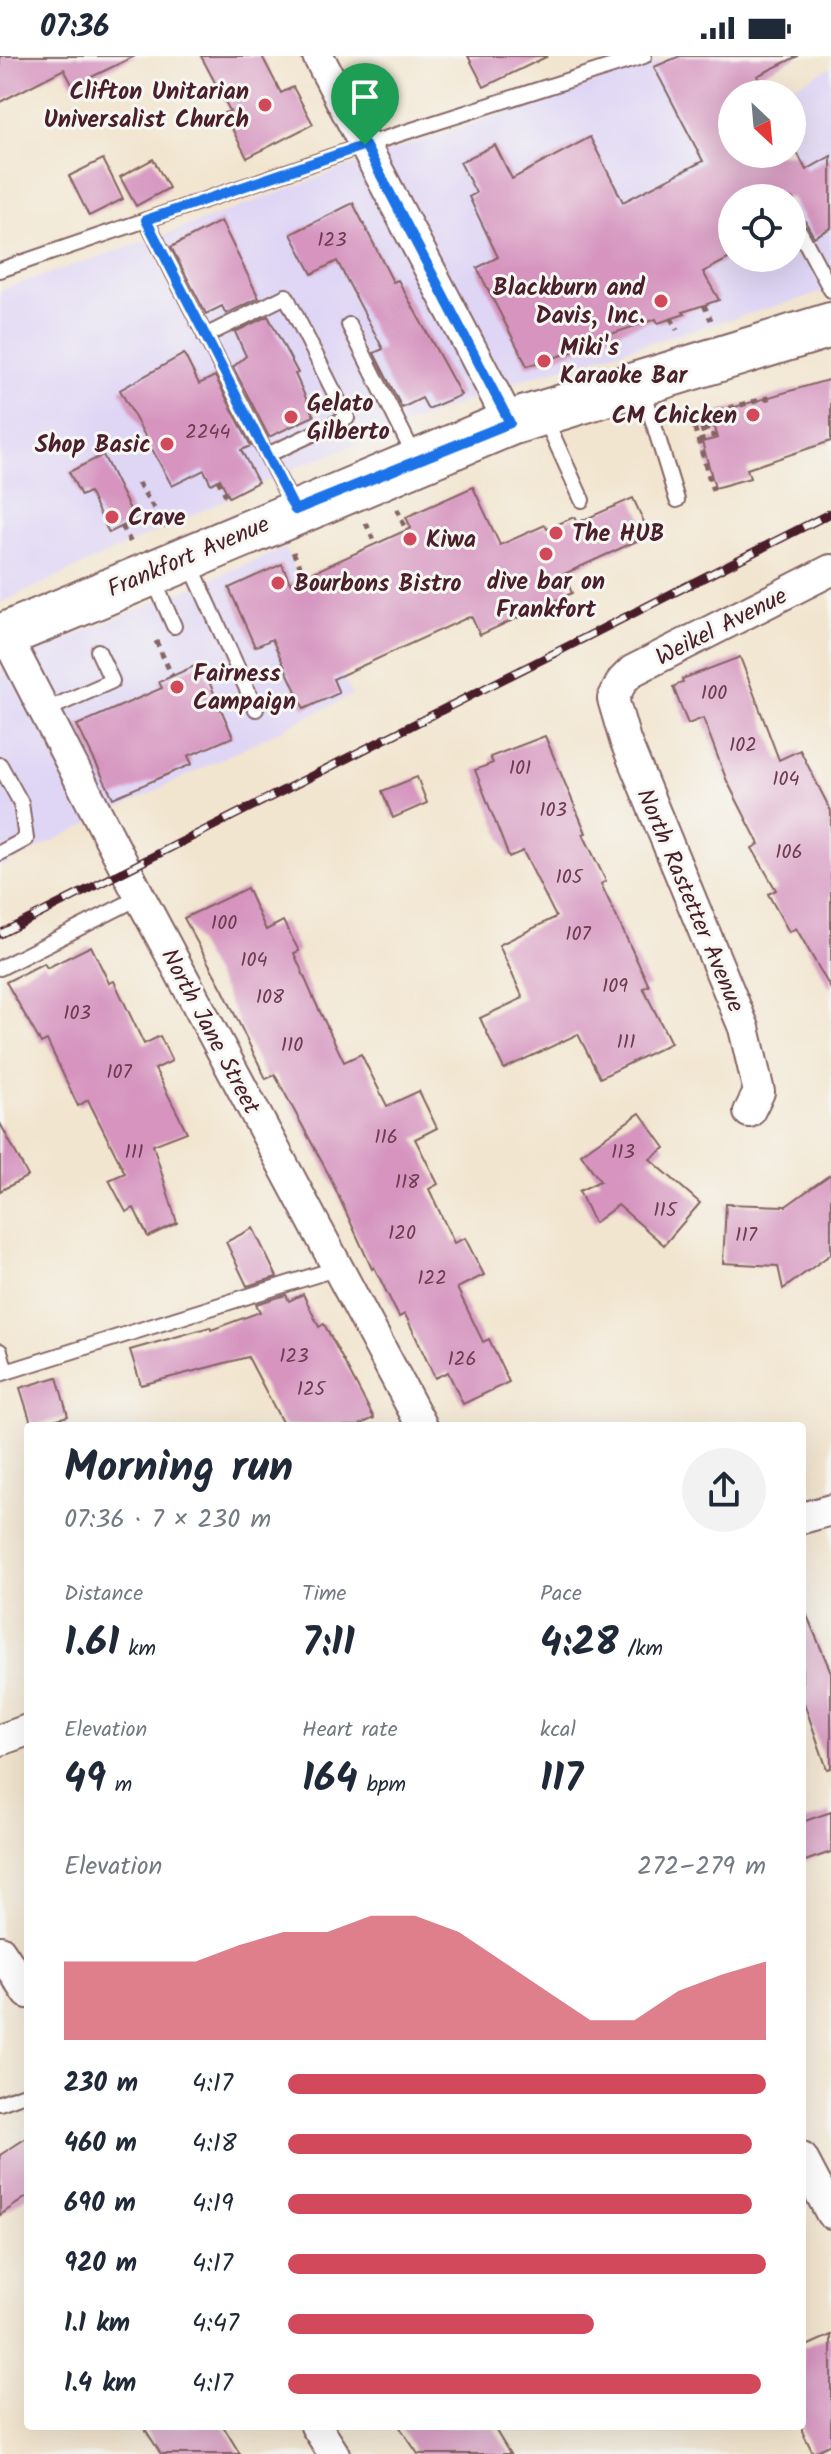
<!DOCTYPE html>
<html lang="en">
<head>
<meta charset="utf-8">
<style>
  :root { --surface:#fff; --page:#f2f2f3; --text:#1f2937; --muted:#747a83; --accent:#d1495b }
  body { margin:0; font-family:Kalam,sans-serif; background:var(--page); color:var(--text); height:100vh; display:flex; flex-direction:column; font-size:30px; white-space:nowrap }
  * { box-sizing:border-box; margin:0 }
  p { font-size:26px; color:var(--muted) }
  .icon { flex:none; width:44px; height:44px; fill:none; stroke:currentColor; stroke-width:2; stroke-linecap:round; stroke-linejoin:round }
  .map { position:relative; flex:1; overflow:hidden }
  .panel { position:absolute; left:24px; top:1366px; width:782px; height:1008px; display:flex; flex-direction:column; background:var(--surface); border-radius:8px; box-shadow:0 8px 32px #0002 }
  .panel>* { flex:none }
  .needle { width:52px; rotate:154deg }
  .controls { position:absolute; left:718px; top:24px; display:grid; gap:16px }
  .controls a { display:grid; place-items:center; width:88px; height:88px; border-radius:50%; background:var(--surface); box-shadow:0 8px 32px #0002; font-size:40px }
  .pin { position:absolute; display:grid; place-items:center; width:68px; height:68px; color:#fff; margin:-82px -34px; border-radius:50% 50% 50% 0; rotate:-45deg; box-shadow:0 0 8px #0007 }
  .pin .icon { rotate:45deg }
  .round { display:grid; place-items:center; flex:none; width:84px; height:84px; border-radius:42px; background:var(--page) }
  .overview { display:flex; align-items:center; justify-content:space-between; height:136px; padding:0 40px }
  h1 { font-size:44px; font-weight:700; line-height:60px }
  .metrics { display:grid; grid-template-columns:repeat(3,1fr); gap:12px; height:136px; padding:8px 40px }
  .metrics div { display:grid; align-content:center }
  .metrics b { font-size:40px; font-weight:700 }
  .metrics small { font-size:22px; font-weight:400 }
  .metrics p { font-size:22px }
  .chart { height:224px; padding:16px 40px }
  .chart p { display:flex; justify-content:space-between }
  .chart svg { width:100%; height:144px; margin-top:8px; fill:var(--accent); opacity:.7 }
  ul { padding:0 40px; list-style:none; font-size:26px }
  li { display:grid; grid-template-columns:128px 96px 1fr; align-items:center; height:60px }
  li i { height:20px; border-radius:10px; background:var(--accent) }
  .status { display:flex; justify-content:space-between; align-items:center; height:56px; padding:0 40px; background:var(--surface); direction:ltr }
  .status svg { height:22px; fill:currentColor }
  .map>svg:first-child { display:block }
</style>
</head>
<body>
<div class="status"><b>07:36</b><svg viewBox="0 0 49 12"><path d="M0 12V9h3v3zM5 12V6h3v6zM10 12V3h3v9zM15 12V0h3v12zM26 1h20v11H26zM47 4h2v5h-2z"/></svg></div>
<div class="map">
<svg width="831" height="2398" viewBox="0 0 831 2398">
  <rect width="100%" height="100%" fill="#f6f6f2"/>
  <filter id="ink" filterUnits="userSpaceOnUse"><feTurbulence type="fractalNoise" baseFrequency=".0125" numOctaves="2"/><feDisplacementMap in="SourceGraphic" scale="16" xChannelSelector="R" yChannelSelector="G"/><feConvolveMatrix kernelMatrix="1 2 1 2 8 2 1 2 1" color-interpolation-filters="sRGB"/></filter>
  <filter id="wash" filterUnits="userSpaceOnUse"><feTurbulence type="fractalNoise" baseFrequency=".006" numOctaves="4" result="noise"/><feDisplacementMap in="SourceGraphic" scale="32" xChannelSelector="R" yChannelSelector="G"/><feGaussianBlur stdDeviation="1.8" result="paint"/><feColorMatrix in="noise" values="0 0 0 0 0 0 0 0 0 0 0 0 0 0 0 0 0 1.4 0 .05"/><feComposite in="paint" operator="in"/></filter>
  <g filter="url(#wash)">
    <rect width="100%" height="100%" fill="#f2e5cf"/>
    <g fill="#dfd5f5" fill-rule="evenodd">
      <path d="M 676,0 L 730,0 L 732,98 L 792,98 L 792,38 L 779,38 L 831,11 L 831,234 L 526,322 L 300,410 L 0,547 L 0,234 L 164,179 L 414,87 ZM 732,142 L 792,142 L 792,202 L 732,202 Z"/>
      <path d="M 285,492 L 352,639 L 0,811 L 0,611 Z"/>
    </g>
    <g id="blocks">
      <g fill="#d694bf">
        <path d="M 0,0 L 135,0 L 73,30 L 64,13 L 0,46 Z"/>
        <path d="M 201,0 L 262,0 L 281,37 L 293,31 L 313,68 L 247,102 L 224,57 L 230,55 Z"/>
        <path d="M 468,0 L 548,0 L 484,31 Z"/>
        <path d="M 680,0 L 798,0 L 757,20 L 767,38 L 732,38 L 732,98 L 798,98 L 806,114 L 831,100 L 831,172 L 814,181 L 792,142 L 732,142 L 732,201 L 703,216 L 719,244 L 683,256 L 685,258 L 658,267 L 656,263 L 596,283 L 598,288 L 527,310 L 477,212 L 498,201 L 469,141 L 476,137 L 460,106 L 495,89 L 512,123 L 590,81 L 623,146 L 703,105 L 654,11 Z"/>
        <path d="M 103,103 L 123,143 L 89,160 L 69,120 Z"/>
        <path d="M 153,103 L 169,132 L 136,150 L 120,121 Z"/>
        <path d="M 353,147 L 393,226 L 398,224 L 461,339 L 428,353 L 422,342 L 402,352 L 374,297 L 383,293 L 337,205 L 312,218 L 291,178 Z"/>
        <path d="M 221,165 L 259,242 L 226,258 L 222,250 L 206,258 L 171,191 Z"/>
        <path d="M 268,260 L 298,317 L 295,318 L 314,360 L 269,381 L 233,311 L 246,300 L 235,276 Z"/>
        <path d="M 184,298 L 199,328 L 215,320 L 251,390 L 241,394 L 258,426 L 229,441 L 220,423 L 211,428 L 204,414 L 172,430 L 120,334 Z"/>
        <path d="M 831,323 L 831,385 L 747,413 L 750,422 L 715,432 L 702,386 L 718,382 L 711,358 Z"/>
        <path d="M 103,399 L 135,464 L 109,477 L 89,436 L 81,440 L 69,416 Z"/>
        <path d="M 473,431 L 500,489 L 545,469 L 547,473 L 574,461 L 577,467 L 633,442 L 650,479 L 564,518 L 572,537 L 480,579 L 471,560 L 333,623 L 339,637 L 304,653 L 272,583 L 255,591 L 229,532 L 282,508 L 290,527 L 411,472 L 406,461 Z"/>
        <path d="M 740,601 L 779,704 L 800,694 L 831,755 L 831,933 L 796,872 L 789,876 L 768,838 L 776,834 L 752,792 L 759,788 L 727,725 L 703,662 L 688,668 L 673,631 L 683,626 L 682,623 Z"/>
        <path d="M 201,607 L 233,681 L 188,700 L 192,708 L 113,742 L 77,669 L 162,632 L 159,626 Z"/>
        <path d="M 545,680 L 586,777 L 583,778 L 606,825 L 601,828 L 649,930 L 643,932 L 671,987 L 600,1022 L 578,978 L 504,1013 L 480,962 L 523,942 L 499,889 L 556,861 L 523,795 L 509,801 L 475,714 L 493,707 L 490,701 Z"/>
        <path d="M 417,721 L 427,747 L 393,762 L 382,735 Z"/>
        <path d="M 247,832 L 266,874 L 283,865 L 299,895 L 294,897 L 313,941 L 344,1006 L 361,998 L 387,1050 L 419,1035 L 437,1072 L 415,1083 L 438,1128 L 429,1133 L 454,1187 L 465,1182 L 484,1219 L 457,1232 L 483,1286 L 489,1283 L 509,1326 L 463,1348 L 448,1316 L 435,1322 L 405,1258 L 399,1261 L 374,1211 L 372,1213 L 329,1119 L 275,1019 L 266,1023 L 223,934 L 184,862 Z"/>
        <path d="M 91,890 L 109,927 L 114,925 L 144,988 L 160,980 L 172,1005 L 155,1013 L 187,1076 L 153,1089 L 177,1167 L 148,1181 L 134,1152 L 126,1156 L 109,1124 L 125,1117 L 88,1044 L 78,1050 L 47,984 L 41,987 L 6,926 L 44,907 L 47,912 Z"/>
        <path d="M 640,1057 L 665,1092 L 650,1103 L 700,1147 L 664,1189 L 618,1149 L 594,1167 L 579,1135 L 600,1125 L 581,1098 Z"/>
        <path d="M 0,1067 L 28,1120 L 0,1135 Z"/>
        <path d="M 831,1118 L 831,1198 L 783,1233 L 778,1210 L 723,1207 L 726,1148 L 786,1150 Z"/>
        <path d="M 253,1172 L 277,1221 L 247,1230 L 226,1186 Z"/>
        <path d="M 303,1238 L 319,1271 L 324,1268 L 374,1362 L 357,1370 L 284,1370 L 248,1301 L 141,1329 L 130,1294 L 210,1271 L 211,1274 L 260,1256 L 256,1248 L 286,1239 L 289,1245 Z"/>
        <path d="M 57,1321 L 68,1360 L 32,1370 L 20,1332 Z"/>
        <path d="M 802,1548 L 831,1616 L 831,1712 L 827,1713 L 802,1641 Z"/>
        <path d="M 831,1756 L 831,1796 L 802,1806 L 802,1766 Z"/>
        <path d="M 28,2081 L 28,2140 L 0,2159 L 0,2099 Z"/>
        <path d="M 831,2279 L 831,2388 L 813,2397 L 802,2375 L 802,2292 Z"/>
        <path d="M 143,2370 L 223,2370 L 240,2398 L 161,2398 Z"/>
        <path d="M 399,2370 L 493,2370 L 510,2398 L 418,2398 Z"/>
      </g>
    </g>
  </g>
  <g filter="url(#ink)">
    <use href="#blocks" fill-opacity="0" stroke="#856464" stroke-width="2"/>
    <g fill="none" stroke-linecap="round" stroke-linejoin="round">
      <g stroke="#856464" stroke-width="18">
        <g id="lane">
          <path d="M 146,164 L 294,452"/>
          <path d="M 800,176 L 831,234"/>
          <path d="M 0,214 L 365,89 L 644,0"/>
          <path d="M 349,269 L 415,401"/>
          <path d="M 205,280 L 286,240 L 347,362 L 267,399"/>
          <path d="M 643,333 L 677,444"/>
          <path d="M 544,360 L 582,444"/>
          <path d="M 189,505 L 256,653"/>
          <path d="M 152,520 L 174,570"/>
          <path d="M 44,655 L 112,625 L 98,595"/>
          <path d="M 0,709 L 21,747 L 26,783 L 0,797"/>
          <path d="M 0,912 L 140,841"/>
          <path d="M 0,1295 L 6,1316 L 0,1318"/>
          <path d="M 6,1316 L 338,1212"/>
          <path d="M 0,2047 L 28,2037"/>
        </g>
      </g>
      <g stroke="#856464" stroke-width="34">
        <g id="street">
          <path d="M 318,0 L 510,367"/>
          <path d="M 5,578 L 140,841 L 422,1370"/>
          <path d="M 749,1056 L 759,1036 L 744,972 L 625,684 L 613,643 L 622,625 L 632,615 L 831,514"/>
          <path d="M 802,1462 L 831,1454"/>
          <path d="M 0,1684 L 28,1674"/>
          <path d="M 0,1895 L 28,1937"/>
          <path d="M 802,2102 L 831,2157"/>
          <path d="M 316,2370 L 334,2398"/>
        </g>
      </g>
      <g stroke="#856464" stroke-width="48">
        <path id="primary" d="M 0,581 L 510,367 L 831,269"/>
      </g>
      <g stroke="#856464" stroke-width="5" stroke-dasharray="6 6" stroke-linecap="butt">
        <path d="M 704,249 L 711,264"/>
        <path d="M 671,262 L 677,274"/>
        <path d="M 544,305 L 547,312"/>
        <path d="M 688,349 L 713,435"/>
        <path d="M 699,385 L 705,383 L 698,359 L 702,358 L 709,380 L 715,379 L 709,357 L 772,341"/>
        <path d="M 218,424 L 229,445"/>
        <path d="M 138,427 L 166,471"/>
        <path d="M 397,453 L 406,474"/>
        <path d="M 366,467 L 375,488"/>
        <path d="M 122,470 L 131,487"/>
        <path d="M 293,496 L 305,520"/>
        <path d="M 156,585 L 172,620"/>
      </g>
      <use href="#lane" stroke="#fff" stroke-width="14"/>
      <use href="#street" stroke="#fff" stroke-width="30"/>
      <use href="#primary" stroke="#fff" stroke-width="44"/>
      <g stroke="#4a1f2b" stroke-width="9">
        <path id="rail" d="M 0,878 L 831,457"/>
      </g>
      <use href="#rail" stroke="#f6f6f2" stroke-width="6" stroke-dasharray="18" stroke-linecap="butt"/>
    </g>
  </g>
  <g fill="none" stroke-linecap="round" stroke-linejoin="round" filter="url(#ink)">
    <g stroke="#fff" stroke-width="16">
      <path id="route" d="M 365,89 L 510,367 L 295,454 L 146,164 Z"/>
    </g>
    <use href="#route" stroke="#1a73e8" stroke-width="10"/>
  </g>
  <g fill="#d1495b" stroke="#f6f6f2" stroke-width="3">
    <circle cx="265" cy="49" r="8"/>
    <circle cx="661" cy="245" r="8"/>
    <circle cx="544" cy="305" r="8"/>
    <circle cx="753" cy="359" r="8"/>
    <circle cx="291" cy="361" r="8"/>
    <circle cx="167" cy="388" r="8"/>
    <circle cx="112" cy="461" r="8"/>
    <circle cx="556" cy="477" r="8"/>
    <circle cx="410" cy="483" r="8"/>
    <circle cx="546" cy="498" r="8"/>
    <circle cx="278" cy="527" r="8"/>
    <circle cx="177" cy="631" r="8"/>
  </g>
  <g text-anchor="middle" stroke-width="6" stroke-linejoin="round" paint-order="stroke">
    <g font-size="20" fill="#6d3c50">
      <text x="332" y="190">123</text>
      <text x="208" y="382">2244</text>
      <text x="714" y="643">100</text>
      <text x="743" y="695">102</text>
      <text x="520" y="718">101</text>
      <text x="786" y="729">104</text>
      <text x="553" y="760">103</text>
      <text x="789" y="802">106</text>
      <text x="569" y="827">105</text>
      <text x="224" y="873">100</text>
      <text x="578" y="884">107</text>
      <text x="254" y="910">104</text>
      <text x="615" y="936">109</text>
      <text x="270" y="947">108</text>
      <text x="77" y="963">103</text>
      <text x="626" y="992">111</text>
      <text x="292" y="995">110</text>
      <text x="119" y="1022">107</text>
      <text x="386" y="1087">116</text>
      <text x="134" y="1102">111</text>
      <text x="623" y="1102">113</text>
      <text x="407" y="1132">118</text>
      <text x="665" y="1160">115</text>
      <text x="402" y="1183">120</text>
      <text x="746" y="1185">117</text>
      <text x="432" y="1228">122</text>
      <text x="294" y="1306">123</text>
      <text x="462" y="1309">126</text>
      <text x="311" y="1339">125</text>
    </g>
    <g font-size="24" font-weight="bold" fill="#4a1f2b" stroke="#f6f6f2" text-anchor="start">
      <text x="249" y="43" text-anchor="end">Clifton Unitarian<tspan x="249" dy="28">Universalist Church</tspan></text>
      <text x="645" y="239" text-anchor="end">Blackburn and<tspan x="645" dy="28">Davis, Inc.</tspan></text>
      <text x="560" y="299">Miki's<tspan x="560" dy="28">Karaoke Bar</tspan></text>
      <text x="307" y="355">Gelato<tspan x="307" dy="28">Gilberto</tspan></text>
      <text x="737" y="367" text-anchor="end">CM Chicken</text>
      <text x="151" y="396" text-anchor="end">Shop Basic</text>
      <text x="128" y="469">Crave</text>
      <text x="572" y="485">The HUB</text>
      <text x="426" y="491">Kiwa</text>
      <text x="546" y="533" text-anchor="middle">dive bar on<tspan x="546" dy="28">Frankfort</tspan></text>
      <text x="294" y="535">Bourbons Bistro</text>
      <text x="193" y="625">Fairness<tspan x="193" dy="28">Campaign</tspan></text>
    </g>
    <g font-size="24" fill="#4a1f2b" stroke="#f6f6f2">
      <text transform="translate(188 500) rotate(-23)" y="8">Frankfort Avenue</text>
      <text transform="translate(721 570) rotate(-27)" y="8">Weikel Avenue</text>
      <text transform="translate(691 844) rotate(67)" y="8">North Rastetter Avenue</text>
      <text transform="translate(211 975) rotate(62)" y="8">North Jane Street</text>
    </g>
  </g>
</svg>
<div class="controls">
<a><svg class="needle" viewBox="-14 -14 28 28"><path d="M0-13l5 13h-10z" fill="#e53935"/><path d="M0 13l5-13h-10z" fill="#747a83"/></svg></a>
<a><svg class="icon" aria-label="locate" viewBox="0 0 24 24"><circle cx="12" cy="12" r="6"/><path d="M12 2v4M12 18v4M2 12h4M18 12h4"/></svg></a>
</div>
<div class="pin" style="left:365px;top:89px;background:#1e9e55"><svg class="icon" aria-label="arrive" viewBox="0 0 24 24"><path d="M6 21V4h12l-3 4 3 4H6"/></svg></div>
<section class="panel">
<div class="overview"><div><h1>Morning run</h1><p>07:36 · 7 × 230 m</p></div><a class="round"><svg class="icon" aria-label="share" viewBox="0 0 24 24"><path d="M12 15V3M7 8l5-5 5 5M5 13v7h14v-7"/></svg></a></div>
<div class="metrics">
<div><p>Distance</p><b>1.61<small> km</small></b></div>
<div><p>Time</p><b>7:11</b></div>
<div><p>Pace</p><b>4:28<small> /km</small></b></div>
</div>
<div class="metrics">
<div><p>Elevation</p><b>49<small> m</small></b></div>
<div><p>Heart rate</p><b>164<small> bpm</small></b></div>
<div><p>kcal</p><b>117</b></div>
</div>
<div class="chart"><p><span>Elevation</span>272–279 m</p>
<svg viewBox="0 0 160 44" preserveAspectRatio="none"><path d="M0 44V20L10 20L20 20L30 20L40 15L50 11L60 11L70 6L80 6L90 11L100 20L110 29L120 38L130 38L140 29L150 24L160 20V44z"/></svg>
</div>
<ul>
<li><b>230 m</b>4:17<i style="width:100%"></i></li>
<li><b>460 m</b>4:18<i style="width:97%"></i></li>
<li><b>690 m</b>4:19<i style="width:97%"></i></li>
<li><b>920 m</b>4:17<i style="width:100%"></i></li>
<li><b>1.1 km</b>4:47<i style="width:64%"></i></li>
<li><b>1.4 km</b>4:17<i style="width:99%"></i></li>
</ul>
</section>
</div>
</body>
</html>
